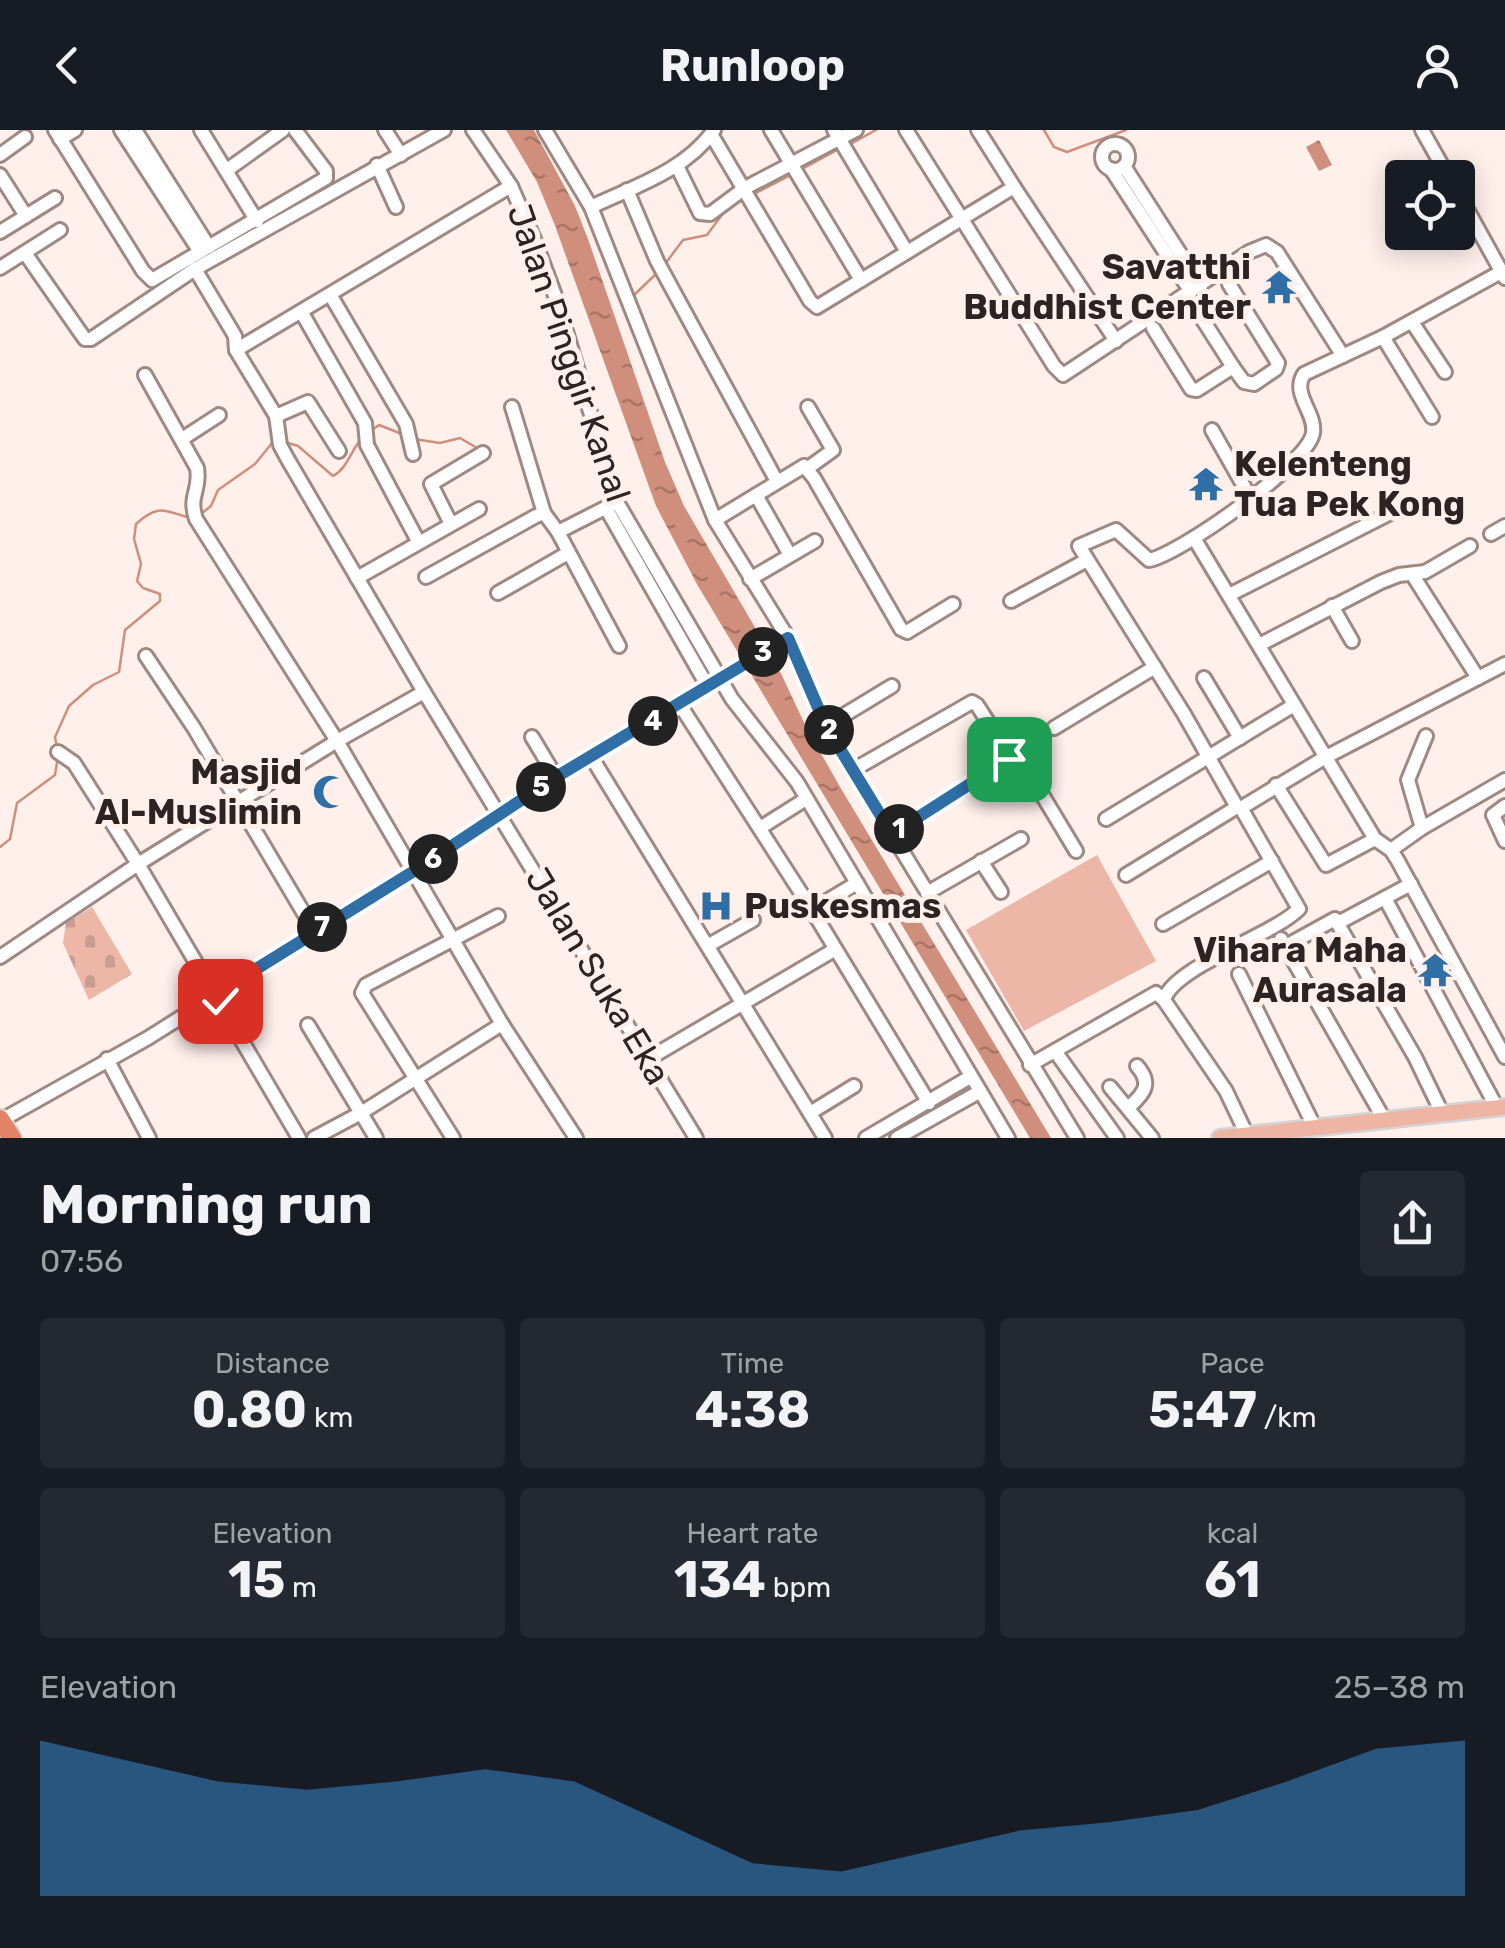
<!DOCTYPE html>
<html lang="en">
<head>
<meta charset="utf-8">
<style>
  :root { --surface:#171b24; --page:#242831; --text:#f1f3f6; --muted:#9ea1a6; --accent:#306fa6 }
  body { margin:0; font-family:Rubik,sans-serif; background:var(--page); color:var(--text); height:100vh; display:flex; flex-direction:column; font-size:38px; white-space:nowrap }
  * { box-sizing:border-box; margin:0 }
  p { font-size:32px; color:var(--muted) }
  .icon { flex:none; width:55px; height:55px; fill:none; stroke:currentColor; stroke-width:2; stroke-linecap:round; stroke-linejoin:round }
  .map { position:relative; height:1008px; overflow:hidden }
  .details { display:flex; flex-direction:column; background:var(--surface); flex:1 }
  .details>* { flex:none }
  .tools { position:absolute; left:1385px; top:30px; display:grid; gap:20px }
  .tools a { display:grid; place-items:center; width:90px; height:90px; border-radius:10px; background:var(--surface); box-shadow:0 5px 25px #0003; font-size:50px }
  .pin { position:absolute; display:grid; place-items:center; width:85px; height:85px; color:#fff; margin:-42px; border-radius:20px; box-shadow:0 5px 15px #0006 }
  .km { position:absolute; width:50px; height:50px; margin:-25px; border-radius:50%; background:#222; color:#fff; font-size:28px; line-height:50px; text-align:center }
  .round { display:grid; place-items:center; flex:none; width:105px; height:105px; border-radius:10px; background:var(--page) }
  .overview { display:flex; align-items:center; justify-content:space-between; height:170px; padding:0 40px }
  h1 { font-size:55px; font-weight:700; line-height:75px }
  .figures { display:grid; grid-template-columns:repeat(3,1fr); gap:15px; height:170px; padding:10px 40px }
  .figures div { display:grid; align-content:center; border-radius:10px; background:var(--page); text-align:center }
  .figures b { font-size:50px; font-weight:700 }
  .figures small { font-size:28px; font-weight:400 }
  .figures p { font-size:28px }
  .chart { height:280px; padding:20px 40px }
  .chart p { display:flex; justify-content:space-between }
  .chart svg { width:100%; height:180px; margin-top:10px; fill:var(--accent); opacity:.7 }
  header { display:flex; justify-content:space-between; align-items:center; height:130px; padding:0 40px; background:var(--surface); font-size:45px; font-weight:700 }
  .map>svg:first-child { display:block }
</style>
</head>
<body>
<header><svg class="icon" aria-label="back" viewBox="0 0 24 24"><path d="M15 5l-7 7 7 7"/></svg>Runloop<svg class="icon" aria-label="person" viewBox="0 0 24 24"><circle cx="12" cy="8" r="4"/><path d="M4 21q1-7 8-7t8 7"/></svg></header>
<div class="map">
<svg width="1505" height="1008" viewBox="0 0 1505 1008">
  <defs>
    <pattern id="cemetery-stones" width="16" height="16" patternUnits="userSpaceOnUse" patternTransform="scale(2.5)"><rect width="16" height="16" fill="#ecb7a6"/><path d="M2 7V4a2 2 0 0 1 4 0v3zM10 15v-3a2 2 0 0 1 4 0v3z" fill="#cb9d8f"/></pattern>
    <pattern id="water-ripples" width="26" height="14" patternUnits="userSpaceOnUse" patternTransform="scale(2.5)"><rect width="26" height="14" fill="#cf8f7c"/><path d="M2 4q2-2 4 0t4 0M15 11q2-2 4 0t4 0" fill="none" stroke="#a87565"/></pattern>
  </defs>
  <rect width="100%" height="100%" fill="#fff0ec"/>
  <path fill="#ecb7a6" d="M 1097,725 L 1156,831 L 1024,901 L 966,800 Z"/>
  <path fill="url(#cemetery-stones)" d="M 92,777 L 132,844 L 89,870 L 63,813 L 66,793 Z"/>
  <g fill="url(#water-ripples)">
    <path d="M 506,0 L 534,0 L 575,76 L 588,109 L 665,332 L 684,376 L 777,535 L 807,599 L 843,662 L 1051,1008 L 1030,1008 L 698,456 L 656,376 L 554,93 L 537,52 Z"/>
    <path d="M 1319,10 L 1332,35 L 1319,41 L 1306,17 Z"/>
  </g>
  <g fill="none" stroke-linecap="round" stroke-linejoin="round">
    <g stroke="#cf8f7c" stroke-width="2.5">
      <path d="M 1044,0 L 1054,17 L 1067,22 L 1126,0"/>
      <path d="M 847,16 L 876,0"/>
      <path d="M 802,39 L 839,19"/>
      <path d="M 754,64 L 791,45"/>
      <path d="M 665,134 L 683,110 L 707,105 L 724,82 L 742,70"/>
      <path d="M 633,166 L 656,144"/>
      <path d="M 369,302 L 379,295 L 402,304"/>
      <path d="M 414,309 L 440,313 L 460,308 L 477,318"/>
      <path d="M 285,312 L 298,316 L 333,346 C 348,338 351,319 363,307"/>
      <path d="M 202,383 L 211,376 L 218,360 L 255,334 L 272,313"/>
      <path d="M 57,618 L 55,607 L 69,576 L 93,555 L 119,542 L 125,500 L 160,471 L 160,464 L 143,458 L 137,451 L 141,434 L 134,409 L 136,394 C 159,373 165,381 190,388"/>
      <path d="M 0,717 L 10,709 L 17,673 L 55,645 L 58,626"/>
    </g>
    <g stroke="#9f8983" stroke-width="18">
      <g id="minor">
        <path d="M 55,0 L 143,141 L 152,150 L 326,48 L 326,41 L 295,0"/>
        <path d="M 121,0 L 200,122"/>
        <path d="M 135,0 L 209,117"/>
        <path d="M 201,0 L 257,91"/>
        <path d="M 385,0 L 401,25"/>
        <path d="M 473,0 L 511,56 L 534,109 L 557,171 L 617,372 L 732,569 L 797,652 L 1008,1008"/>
        <path d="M 545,0 L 591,77 L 715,390 L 788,508 L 826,596 L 1077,1008"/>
        <path d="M 771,0 L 861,150"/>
        <path d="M 834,0 L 907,122"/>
        <path d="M 906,0 L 1054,236 L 1063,245 L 1249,122 L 1266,115 L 1277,122 L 1343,226"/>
        <path d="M 1422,0 L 1449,48"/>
        <path d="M 711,4 L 810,171 L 817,177 L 1014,57 L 978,0"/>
        <path d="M 60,9 L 75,0"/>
        <circle cx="1115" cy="27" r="13"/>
        <path d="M 0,25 L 25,7"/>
        <path d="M 377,35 L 396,77"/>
        <path d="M 677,36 L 700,83 L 710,84 L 745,58 L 856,0"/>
        <path d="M 1124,36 L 1201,156"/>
        <path d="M 1111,39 L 1191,162"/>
        <path d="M 227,40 L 283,0"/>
        <path d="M 0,45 L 26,86"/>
        <path d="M 1014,57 L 1116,211"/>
        <path d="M 627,60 L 657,131 L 774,346"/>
        <path d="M 1458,63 L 1505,148"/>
        <path d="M 591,77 C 635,56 685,41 714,0"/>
        <path d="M 0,102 L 55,68"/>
        <path d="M 25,123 L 80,202 L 85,209 L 91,209 L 195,139 L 444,0"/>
        <path d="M 0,138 L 60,100"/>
        <path d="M 195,139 L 235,206 L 236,220 L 276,286 L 280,315 L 287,328 L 424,562 L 696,1008"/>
        <path d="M 1229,154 L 1278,233 L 1276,239 L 1254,254 L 1244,252 L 1233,237"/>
        <path d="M 331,166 L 406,294 L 413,324"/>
        <path d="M 302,183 L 365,293 L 367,315 L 418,411"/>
        <path d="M 1412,192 L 1445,242"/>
        <path d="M 1153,198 L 1191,259 L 1197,260 L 1233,237 L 1187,165"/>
        <path d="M 1383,207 L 1432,287"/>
        <path d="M 236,220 L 511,56"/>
        <path d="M 145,245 L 197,338 C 201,361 188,365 196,389 L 337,611 L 502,894 L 576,1008"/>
        <path d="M 512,277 L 544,383"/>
        <path d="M 808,277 L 833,320 L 808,338"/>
        <path d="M 276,286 L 308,272 L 339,321"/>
        <path d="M 1212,300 L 1250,367"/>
        <path d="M 182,309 L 219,285"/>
        <path d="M 756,365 L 790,425"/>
        <path d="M 611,375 L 558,402 L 619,516"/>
        <path d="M 606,378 L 708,557"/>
        <path d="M 715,390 L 804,336 L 814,348 L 901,499 L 907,502 L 953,474"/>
        <path d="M 451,394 L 431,354 L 483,323"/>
        <path d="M 1491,404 L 1505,396"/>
        <path d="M 1194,408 L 1375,709 L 1391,720 L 1398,731 L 1505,927"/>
        <path d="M 1412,444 L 1478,548"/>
        <path d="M 426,447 L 536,386 L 544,383 L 558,402"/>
        <path d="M 357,448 L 479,379"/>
        <path d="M 750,449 L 815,411"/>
        <path d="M 498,463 L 568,423"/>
        <path d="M 1229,465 L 1412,372"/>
        <path d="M 1011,471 L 1087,430"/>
        <path d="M 1332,476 L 1352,511"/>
        <path d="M 1259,515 L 1381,452 L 1399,445 L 1425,442 L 1470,416"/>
        <path d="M 146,526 L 194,598 L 315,802"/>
        <path d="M 1204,548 L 1240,608"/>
        <path d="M 680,575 L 812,780 L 929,973"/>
        <path d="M 826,596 L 892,556"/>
        <path d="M 1054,598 L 1155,537"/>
        <path d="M 532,607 L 556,647"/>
        <path d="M 58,622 L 74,633 L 138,734 L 299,1008"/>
        <path d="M 592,628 L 825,1008"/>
        <path d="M 853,640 L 972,572 L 977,575 L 997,606"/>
        <path d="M 1276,655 L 1326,735 L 1375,709"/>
        <path d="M 1505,676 L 1493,685 L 1505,711"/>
        <path d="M 1241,678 L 1324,628 L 1505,534"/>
        <path d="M 1106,689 L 1294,575"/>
        <path d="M 760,698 L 806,669"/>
        <path d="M 1422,698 L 1408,650 L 1426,606"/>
        <path d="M 892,703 L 1013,628 L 1023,633 L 1076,721"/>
        <path d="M 1391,720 L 1422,698 L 1505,650"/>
        <path d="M 981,731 L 1001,762"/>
        <path d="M 1126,745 L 1237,677"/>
        <path d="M 927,763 L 1021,709"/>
        <path d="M 1385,768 L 1497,978"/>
        <path d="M 812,780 L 857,753"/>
        <path d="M 1338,793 L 1411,754"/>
        <path d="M 1163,794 L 1272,731"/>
        <path d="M 1281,809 L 1385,991"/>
        <path d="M 709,815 L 753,790"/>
        <path d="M 1286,816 L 1335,789 L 1415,927 L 1442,983"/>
        <path d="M 0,827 L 138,734 L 337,611 L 424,562"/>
        <path d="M 1239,844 L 1315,998"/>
        <path d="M 1426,845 L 1452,831"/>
        <path d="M 1164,870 C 1173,837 1272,806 1299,779 L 1241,678 L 1237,677 L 1184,584 L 1079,416 L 1116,400 L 1149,430 C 1180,424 1308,334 1313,303 C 1316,282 1291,264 1304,244 L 1383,207 L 1501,142"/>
        <path d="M 308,895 L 376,1008"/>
        <path d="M 1055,921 L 1117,1008"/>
        <path d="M 107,929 L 149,1008"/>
        <path d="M 648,929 L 834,820"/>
        <path d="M 1030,935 L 1156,863 L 1164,870 L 1226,961 L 1246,1003"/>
        <path d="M 1110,957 L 1152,1008"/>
        <path d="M 1129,977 C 1145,963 1152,953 1137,936"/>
        <path d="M 810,983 L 854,956"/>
        <path d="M 0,991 L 148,908 L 414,741 L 556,647 L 788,508"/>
        <path d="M 314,1008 L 361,983 L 502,894"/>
        <path d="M 453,1008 L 362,863 L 366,855 L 498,786"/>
        <path d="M 866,1008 L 970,947"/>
        <path d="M 897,1008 L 979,962"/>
      </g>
    </g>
    <g stroke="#d5d3d3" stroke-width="20">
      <path id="major" d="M 1220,1008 L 1505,977"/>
    </g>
    <g stroke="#d5d3d3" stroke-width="22">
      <path id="highway" d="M 0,989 L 12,1008"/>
    </g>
    <use href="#minor" stroke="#fff" stroke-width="12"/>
    <use href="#major" stroke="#eeb5a4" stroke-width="15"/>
    <use href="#highway" stroke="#e38468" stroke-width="18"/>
  </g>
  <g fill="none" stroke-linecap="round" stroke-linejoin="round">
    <g stroke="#fff" stroke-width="20">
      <path id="route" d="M 220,871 L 216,864 L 414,741 L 556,647 L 788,508 L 826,596 L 892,704 L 1009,629"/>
    </g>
    <use href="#route" stroke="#306fa6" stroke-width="12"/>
  </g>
  <defs>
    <g id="temple-bare" transform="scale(2.7)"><path d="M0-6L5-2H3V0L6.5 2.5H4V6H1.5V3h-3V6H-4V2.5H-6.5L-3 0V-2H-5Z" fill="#306fa6" stroke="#fff0ec" stroke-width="2.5" paint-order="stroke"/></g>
    <g id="mosque-bare" transform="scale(2.7)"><path d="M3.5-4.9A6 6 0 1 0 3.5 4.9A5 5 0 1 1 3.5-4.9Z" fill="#306fa6" stroke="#fff0ec" stroke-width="2.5" paint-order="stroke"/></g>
    <g id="hospital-bare" transform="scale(2.7)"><path d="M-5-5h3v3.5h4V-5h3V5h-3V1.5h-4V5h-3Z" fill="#306fa6" stroke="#fff0ec" stroke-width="2.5" paint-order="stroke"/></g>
  </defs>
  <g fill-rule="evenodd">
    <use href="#temple-bare" x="1279" y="157"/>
    <use href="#temple-bare" x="1206" y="354"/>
    <use href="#mosque-bare" x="330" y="662"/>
    <use href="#hospital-bare" x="716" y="776"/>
    <use href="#temple-bare" x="1435" y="840"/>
  </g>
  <g text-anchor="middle" stroke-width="10" stroke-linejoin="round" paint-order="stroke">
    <g font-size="35" font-weight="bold" fill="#2d2422" stroke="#fff0ec" text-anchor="end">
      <text x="1251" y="149">Savatthi<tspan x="1251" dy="40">Buddhist Center</tspan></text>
      <text x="1234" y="346" text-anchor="start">Kelenteng<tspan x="1234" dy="40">Tua Pek Kong</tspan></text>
      <text x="302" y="654">Masjid<tspan x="302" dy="40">Al-Muslimin</tspan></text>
      <text x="744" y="788" text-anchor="start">Puskesmas</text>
      <text x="1407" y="832">Vihara Maha<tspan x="1407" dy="40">Aurasala</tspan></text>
    </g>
    <g font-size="35" fill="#2d2422" stroke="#fff0ec">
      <text transform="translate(569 223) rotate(71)" y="12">Jalan Pinggir Kanal</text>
      <text transform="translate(598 846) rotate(59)" y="12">Jalan Suka Eka</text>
    </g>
  </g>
</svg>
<div class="tools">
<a><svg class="icon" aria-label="locate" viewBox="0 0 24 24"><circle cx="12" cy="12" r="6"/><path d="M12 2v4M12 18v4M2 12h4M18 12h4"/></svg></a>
</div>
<div class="pin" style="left:1009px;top:629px;background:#1e9e55"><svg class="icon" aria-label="arrive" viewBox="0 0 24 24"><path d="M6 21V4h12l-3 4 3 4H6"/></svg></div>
<div class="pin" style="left:220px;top:871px;background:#d93025"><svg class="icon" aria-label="check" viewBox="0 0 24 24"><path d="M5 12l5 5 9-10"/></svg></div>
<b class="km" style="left:899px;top:699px">1</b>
<b class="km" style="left:829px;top:600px">2</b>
<b class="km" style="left:763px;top:522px">3</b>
<b class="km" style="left:653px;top:591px">4</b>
<b class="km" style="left:541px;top:657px">5</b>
<b class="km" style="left:433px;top:729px">6</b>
<b class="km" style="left:322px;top:797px">7</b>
</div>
<section class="details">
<div class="overview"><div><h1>Morning run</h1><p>07:56</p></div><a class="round"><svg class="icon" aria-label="share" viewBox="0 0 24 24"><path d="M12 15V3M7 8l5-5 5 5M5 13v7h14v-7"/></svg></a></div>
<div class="figures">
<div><p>Distance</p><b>0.80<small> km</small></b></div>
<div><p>Time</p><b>4:38</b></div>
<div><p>Pace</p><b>5:47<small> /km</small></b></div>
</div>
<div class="figures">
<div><p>Elevation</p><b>15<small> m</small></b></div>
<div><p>Heart rate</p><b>134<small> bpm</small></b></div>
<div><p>kcal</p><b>61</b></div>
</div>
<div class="chart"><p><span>Elevation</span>25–38 m</p>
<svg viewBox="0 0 160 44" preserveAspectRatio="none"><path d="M0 44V6L10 11L20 16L30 18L40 16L50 13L60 16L70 26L80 36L90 38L100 33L110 28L120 26L130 23L140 16L150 8L160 6V44z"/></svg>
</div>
</section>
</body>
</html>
